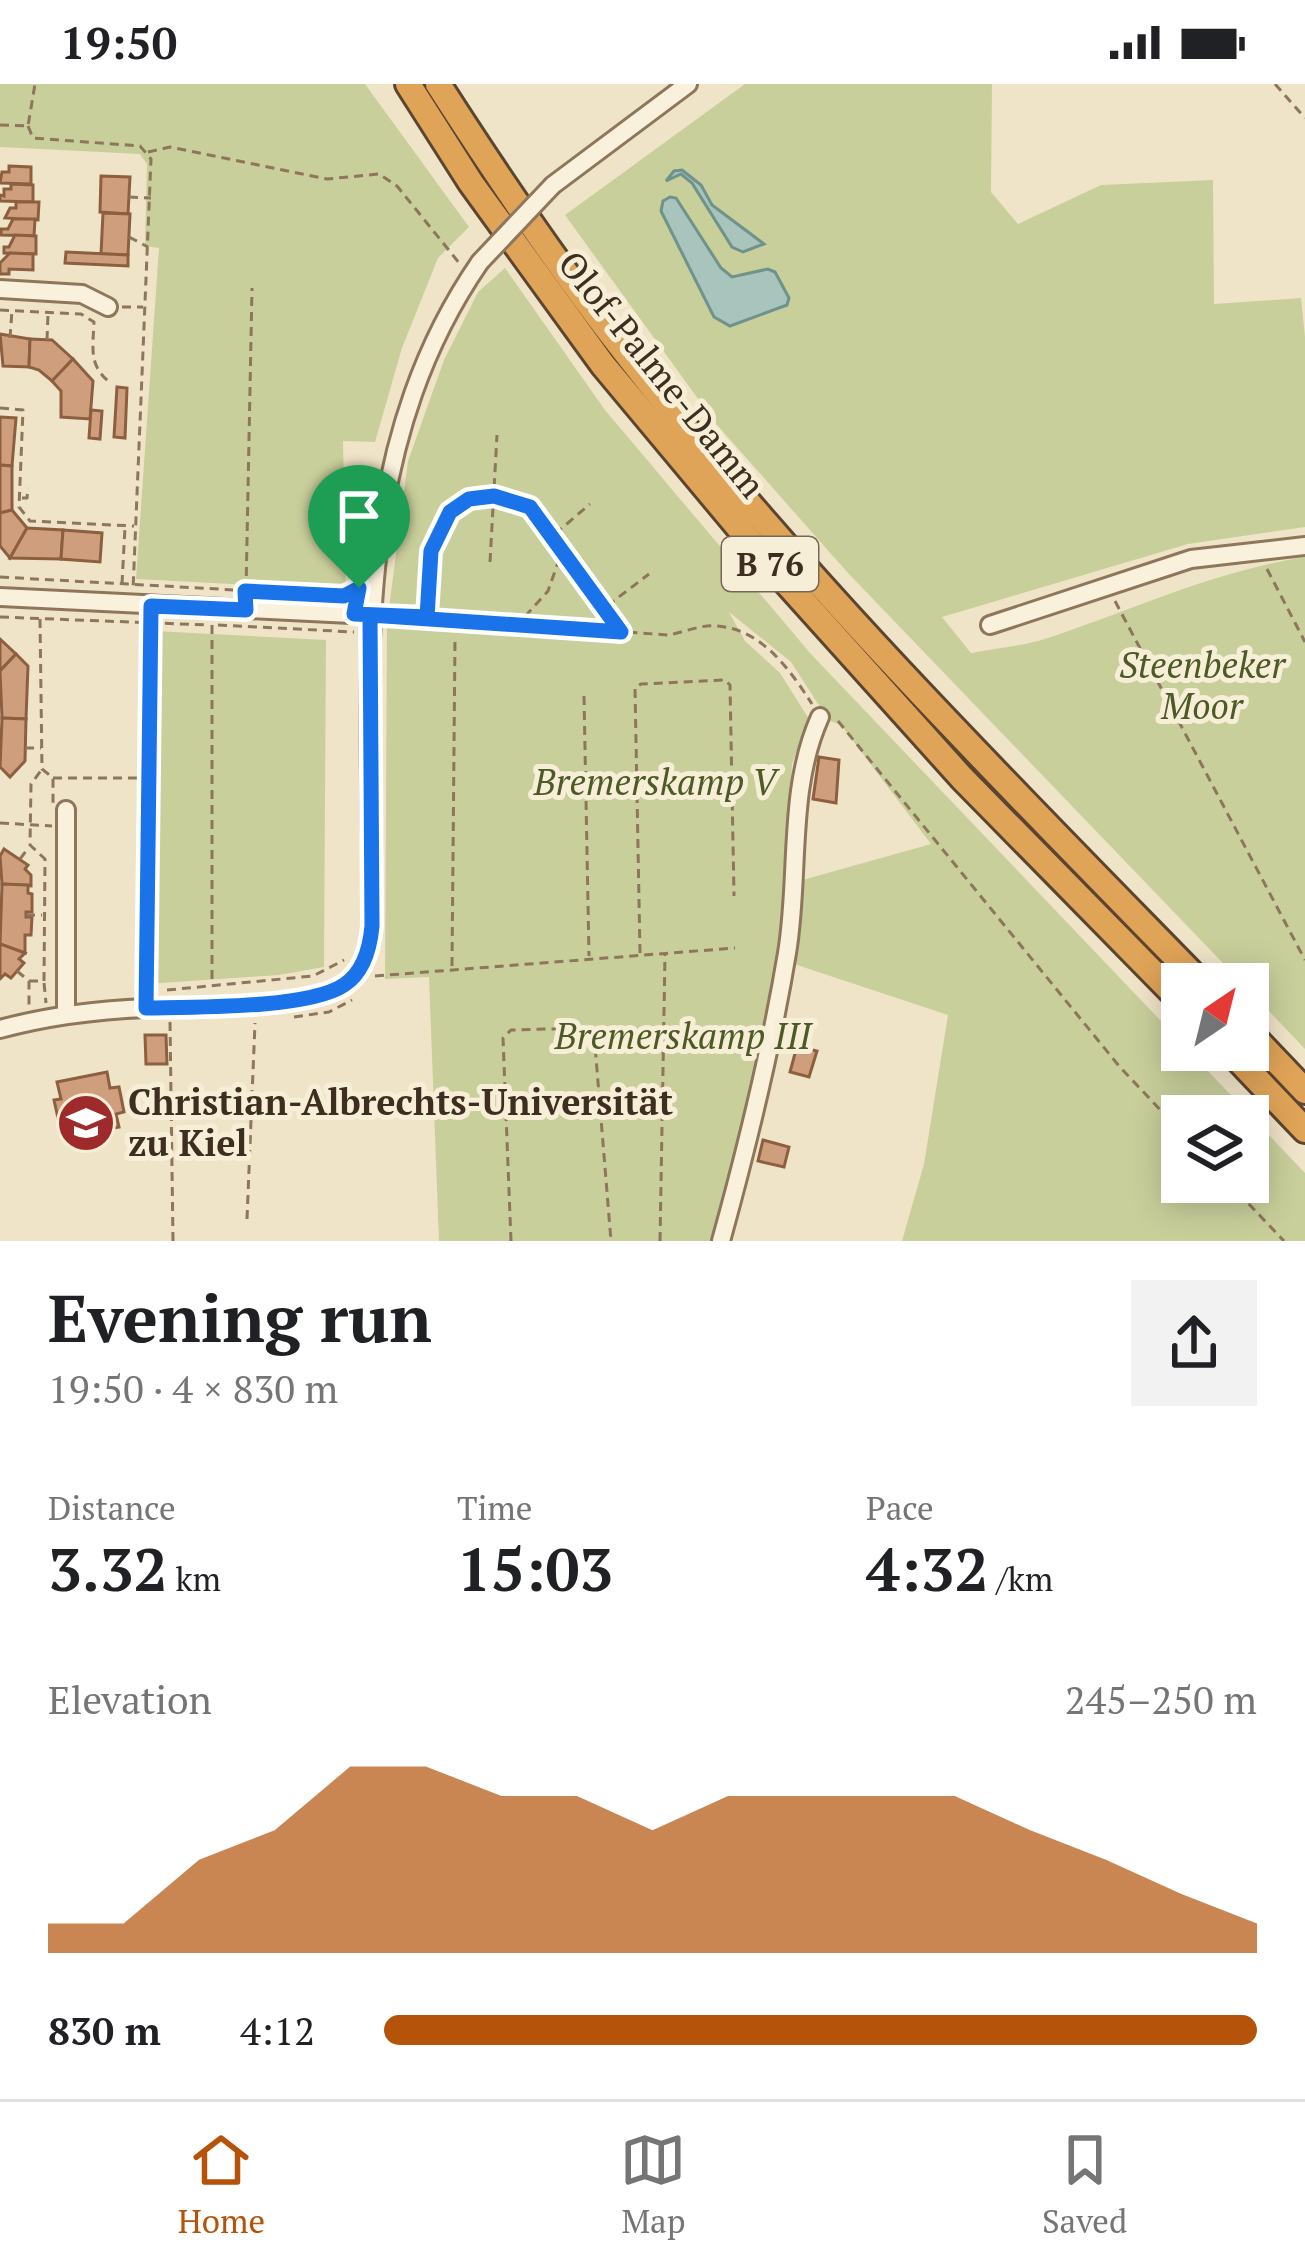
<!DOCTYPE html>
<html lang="en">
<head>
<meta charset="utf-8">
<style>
  :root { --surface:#fff; --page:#f2f2f2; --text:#202124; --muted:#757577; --line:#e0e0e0; --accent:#b45309 }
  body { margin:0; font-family:"PT Serif",serif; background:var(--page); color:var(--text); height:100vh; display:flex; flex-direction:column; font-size:45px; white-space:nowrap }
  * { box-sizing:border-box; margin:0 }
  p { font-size:39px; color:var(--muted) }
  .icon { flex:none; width:66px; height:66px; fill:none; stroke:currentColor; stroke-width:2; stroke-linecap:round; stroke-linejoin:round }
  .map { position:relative; height:1157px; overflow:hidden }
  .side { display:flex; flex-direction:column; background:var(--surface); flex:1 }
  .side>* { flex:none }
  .needle { width:78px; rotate:35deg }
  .buttons { position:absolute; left:1161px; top:879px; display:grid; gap:24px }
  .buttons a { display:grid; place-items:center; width:108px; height:108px; border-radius:0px; background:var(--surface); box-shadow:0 6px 30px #0003; font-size:60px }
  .pin { position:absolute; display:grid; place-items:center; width:102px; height:102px; color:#fff; margin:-123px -51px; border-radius:50% 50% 50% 0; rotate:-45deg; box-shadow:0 0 12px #0007 }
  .pin .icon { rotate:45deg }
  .round { display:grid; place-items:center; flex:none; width:126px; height:126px; border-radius:0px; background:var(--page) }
  .overview { display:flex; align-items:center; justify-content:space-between; height:204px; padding:0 48px }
  h1 { font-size:66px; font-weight:700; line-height:90px }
  .stats { display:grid; grid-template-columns:repeat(3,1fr); gap:18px; height:204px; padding:12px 48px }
  .stats div { display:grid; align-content:center }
  .stats b { font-size:60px; font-weight:700 }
  .stats small { font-size:33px; font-weight:400 }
  .stats p { font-size:33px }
  .chart { height:336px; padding:24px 48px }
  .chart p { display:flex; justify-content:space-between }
  .chart svg { width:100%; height:216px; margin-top:12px; fill:var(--accent); opacity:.7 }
  ul { padding:0 48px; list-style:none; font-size:39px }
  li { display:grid; grid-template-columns:192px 144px 1fr; align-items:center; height:90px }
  li i { height:30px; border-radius:15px; background:var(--accent) }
  .status { display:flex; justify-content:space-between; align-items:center; height:84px; padding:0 60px; background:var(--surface); direction:ltr }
  .status svg { height:33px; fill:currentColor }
  .tab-bar { display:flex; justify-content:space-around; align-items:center; height:168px; border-top:3px solid var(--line); background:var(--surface); font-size:33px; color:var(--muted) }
  .tab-bar a { display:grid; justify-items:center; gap:6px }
  .tab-bar .current { color:var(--accent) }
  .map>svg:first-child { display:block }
</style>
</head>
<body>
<div class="status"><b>19:50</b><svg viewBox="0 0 49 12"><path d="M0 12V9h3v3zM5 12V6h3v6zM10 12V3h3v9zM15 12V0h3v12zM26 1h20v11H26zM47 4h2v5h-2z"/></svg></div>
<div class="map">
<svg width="1305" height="1157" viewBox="0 0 1305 1157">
  <rect width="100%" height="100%" fill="#f0e4c8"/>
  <g fill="#c9cf9b" fill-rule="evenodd">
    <path d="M 0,0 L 365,0 L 469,143 L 438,174 L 402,264 L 375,358 L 343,357 L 346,506 L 136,495 L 159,164 L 145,162 L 147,80 L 140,70 L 0,63 Z"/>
    <path d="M 745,0 L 992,0 L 991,108 L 1018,140 L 1101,101 L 1213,96 L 1214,220 L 1301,214 L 1305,253 L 1305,443 L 1188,460 L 942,533 L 971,569 C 996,564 1022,562 1045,555 C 1132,526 1214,487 1305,473 L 1305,965 L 1248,905 L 1248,900 L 1243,900 L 848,489 L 717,341 L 565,131 Z"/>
    <path d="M 505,184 L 605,326 L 810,569 L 1182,959 L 1182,966 L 1188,966 L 1305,1089 L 1305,1157 L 902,1157 L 924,1080 L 948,931 L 794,880 L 799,797 L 931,760 L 841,641 L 820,633 L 822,626 L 791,578 L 729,528 L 745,557 L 780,589 L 809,635 L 792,680 L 782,873 L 715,1157 L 439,1157 L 429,893 L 385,895 L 387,540 L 408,377 L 444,276 L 478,208 ZM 1182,1032 L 1248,1032 L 1248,1098 L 1182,1098 Z"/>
    <path d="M 155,547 L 326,556 L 324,883 L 279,891 L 146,900 L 147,694 Z"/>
  </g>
  <g fill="#a9c4bc" stroke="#6f938a" stroke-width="3">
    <path d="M 682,86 L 701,101 L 712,121 L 764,160 L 743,168 L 732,163 L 692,99 L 681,90 L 666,97 L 674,87 Z"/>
    <path d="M 670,113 L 676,114 L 721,184 L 732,193 L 768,185 L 775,188 L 789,214 L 787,221 L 730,242 L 714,233 L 661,127 L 663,117 Z"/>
  </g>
  <g fill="#cf9f7d" stroke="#8d5f41" stroke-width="3">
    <path d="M 9,82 L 31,83 L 31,100 L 0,99 L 2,88 L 9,88 Z"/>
    <path d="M 101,92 L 130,93 L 128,130 L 100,128 Z"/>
    <path d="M 11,100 L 33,101 L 33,118 L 0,117 L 0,111 L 4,112 L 4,105 L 11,105 Z"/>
    <path d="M 16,118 L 39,118 L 38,136 L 5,134 L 10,124 L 16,124 Z"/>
    <path d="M 103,129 L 130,130 L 128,171 L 101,170 Z"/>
    <path d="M 13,135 L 35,135 L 34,152 L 1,151 L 1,145 L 8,145 Z"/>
    <path d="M 15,151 L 36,152 L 36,170 L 4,169 L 4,163 L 9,163 Z"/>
    <path d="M 66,168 L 128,171 L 128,182 L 65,179 Z"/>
    <path d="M 10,169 L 33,170 L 33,186 L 9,185 L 9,190 L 0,190 L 0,179 Z"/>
    <path d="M 0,250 L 30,255 L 29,283 L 3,282 Z"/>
    <path d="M 30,255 L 52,256 L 73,275 L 52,297 L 39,286 L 29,283 Z"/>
    <path d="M 73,275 L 93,297 L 90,335 L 61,333 L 61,307 L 52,297 Z"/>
    <path d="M 117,303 L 127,304 L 125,354 L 114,353 Z"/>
    <path d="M 91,326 L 102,327 L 100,355 L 89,354 Z"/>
    <path d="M 0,333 L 16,334 L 12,382 L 0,381 Z"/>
    <path d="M 0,381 L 12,382 L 12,426 L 0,429 Z"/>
    <path d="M 12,426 L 27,444 L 10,474 L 0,462 L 0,429 Z"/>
    <path d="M 27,444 L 63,446 L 61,475 L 10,474 Z"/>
    <path d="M 63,446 L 102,449 L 100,478 L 61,475 Z"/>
    <path d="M 0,555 L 16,570 L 0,587 Z"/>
    <path d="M 16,570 L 28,582 L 26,635 L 2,634 L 0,587 Z"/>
    <path d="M 2,634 L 26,635 L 25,677 L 10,693 L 0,683 Z"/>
    <path d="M 819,673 L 839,676 L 836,719 L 813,715 Z"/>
    <path d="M 4,765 L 28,781 L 25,785 L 31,791 L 31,802 L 2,800 L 0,772 Z"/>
    <path d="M 2,800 L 28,801 L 28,809 L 32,810 L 32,828 L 26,828 L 26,833 L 32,833 L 31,851 L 25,851 L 25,869 L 0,860 Z"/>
    <path d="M 0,860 L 25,869 L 19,875 L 24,879 L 11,894 L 5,890 L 0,895 Z"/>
    <path d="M 145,951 L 166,951 L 167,980 L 146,980 Z"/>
    <path d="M 797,962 L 817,967 L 809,993 L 790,988 Z"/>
    <path d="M 107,988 L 110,1004 L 119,1003 L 124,1028 L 116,1030 L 119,1043 L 68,1052 L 66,1042 L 60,1043 L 54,1016 L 61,1015 L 57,998 Z"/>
    <path d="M 763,1056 L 789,1063 L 784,1083 L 758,1077 Z"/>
  </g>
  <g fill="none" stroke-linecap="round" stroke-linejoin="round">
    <g stroke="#8d765c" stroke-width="22">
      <g id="minor">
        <path d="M 553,101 L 688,0"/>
        <path d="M 0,205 L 82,210 L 108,223"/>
        <path d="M 0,513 L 371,531"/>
        <path d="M 990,541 L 1191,475 L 1305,462"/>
        <path d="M 66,726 L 66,930"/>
        <path d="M 0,945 C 48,932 96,926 146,924 C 200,922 290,926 338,904 C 362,893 370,866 372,842 C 372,613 343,377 480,178"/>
        <path d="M 721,1157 C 747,1063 771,965 787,869 C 800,792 787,706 820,633"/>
      </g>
    </g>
    <g stroke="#5b4430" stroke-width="30">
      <g id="highway">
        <path d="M 408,0 L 471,99 L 603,281 L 765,475 L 962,694 L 1182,918"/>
        <path d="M 438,0 C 497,92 558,182 625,268 C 800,494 1003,696 1202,900"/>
        <path d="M 1248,947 L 1305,1007"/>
        <path d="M 1229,966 L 1305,1046"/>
      </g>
    </g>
    <g stroke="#8d765c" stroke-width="3" stroke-dasharray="9 6" stroke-linecap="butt">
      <path d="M 1275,0 L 1305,34"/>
      <path d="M 0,41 L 28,42 L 35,0"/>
      <path d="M 28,42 L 33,54 L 140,62 L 151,75 L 133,506"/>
      <path d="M 148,68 L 170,63 L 327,95 L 379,90 L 397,102 L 460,180"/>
      <path d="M 129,113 L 151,114"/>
      <path d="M 129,153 L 148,163"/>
      <path d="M 122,223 L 143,223"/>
      <path d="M 0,226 L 81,230 L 94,238 C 93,264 88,283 112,300"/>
      <path d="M 10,254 L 12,226"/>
      <path d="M 47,256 L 48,230"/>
      <path d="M 0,324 L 23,326 L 19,423 L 30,437 L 134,442"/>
      <path d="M 22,414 L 27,414 L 28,404"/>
      <path d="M 555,450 L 590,420"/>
      <path d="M 564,473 L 620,546"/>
      <path d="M 490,478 L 497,351"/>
      <path d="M 1267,485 L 1305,558"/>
      <path d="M 0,493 L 344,512 L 357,505"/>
      <path d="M 122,500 L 125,443"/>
      <path d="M 246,507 L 252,204"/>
      <path d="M 1115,517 L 1305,876"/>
      <path d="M 607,522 L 649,490"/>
      <path d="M 389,532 L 669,551 C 684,548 703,540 717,542 C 762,545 790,586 812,620"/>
      <path d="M 427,532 C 431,498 426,458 449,430 C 466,408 506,409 529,423 C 544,431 554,454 561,470 L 548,507 L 520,538"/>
      <path d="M 0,533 L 208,541"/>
      <path d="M 40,535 L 42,685 L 53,694 L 53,719"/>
      <path d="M 212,541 L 212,900"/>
      <path d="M 218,541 L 354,548"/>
      <path d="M 584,612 L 589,872"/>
      <path d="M 838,637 L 1119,982 L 1182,1049"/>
      <path d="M 25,664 L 41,664"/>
      <path d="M 53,694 L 145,694"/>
      <path d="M 0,739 L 52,742"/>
      <path d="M 20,775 L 29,763"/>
      <path d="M 26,831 L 42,831"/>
      <path d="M 640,869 L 635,604 L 641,600 L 725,596 L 730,601 L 734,812"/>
      <path d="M 452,882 L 455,555"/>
      <path d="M 17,887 L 29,897 L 29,922"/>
      <path d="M 375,892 L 735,864"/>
      <path d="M 29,897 L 44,897 L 45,775 L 30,761 L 31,700 L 42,685"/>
      <path d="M 44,899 L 46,919"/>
      <path d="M 167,906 L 313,892 L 344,876"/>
      <path d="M 146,910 L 151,536"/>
      <path d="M 294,933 L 329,928 L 352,916"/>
      <path d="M 170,938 L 173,1157"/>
      <path d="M 1228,1098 L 1284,1157"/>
      <path d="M 247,1135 L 255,939"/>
      <path d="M 511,1157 L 503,954 L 511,946 L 589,944 L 594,949 L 611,1157"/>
      <path d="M 660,1157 L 665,871"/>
    </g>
    <use href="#minor" stroke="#faf1dc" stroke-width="16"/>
    <use href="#highway" stroke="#e0a458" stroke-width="24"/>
    <g stroke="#8d765c" stroke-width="22" stroke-linecap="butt">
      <path id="minor-bridge" d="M 480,178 L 553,101"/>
    </g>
    <use href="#minor-bridge" stroke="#faf1dc" stroke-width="16"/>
  </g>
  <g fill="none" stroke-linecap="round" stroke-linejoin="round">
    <g stroke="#fff" stroke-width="24">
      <path id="route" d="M 359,504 L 344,512 L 245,507 L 246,526 L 151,522 L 146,924 C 192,923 308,925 344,901 C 364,888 370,864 372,842 L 370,531 L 621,548 L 530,423 L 494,412 L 469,415 L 450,428 L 431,467 L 427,533 L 354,530 L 359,504"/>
    </g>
    <use href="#route" stroke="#1a73e8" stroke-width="15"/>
  </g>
  <defs>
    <g id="university-disc" transform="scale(3)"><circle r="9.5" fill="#9e2a2b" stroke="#f7eed8"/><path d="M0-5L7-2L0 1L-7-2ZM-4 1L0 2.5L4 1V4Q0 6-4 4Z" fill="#fff"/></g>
  </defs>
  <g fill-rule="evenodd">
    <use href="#university-disc" x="86" y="1039"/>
  </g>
  <g text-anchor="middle" stroke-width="10" stroke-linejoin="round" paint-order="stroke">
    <rect fill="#f7eed8" stroke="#756857" stroke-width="3" x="722" y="453" width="96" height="54" rx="9"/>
    <g font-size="33" font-weight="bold" fill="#3d2e20">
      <text x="770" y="492">B 76</text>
    </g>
    <g font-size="36" fill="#3d2e20" stroke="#f7eed8">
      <text transform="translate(662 290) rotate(51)" y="13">Olof-Palme-Damm</text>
    </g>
    <g font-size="36" font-style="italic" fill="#4d5a26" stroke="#f7eed8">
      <text x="1202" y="594">Steenbeker<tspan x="1202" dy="41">Moor</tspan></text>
      <text x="655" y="711">Bremerskamp V</text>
      <text x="683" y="965">Bremerskamp III</text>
    </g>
    <g font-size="36" font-weight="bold" fill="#3d2e20" stroke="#f7eed8" text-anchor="start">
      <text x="128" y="1031">Christian-Albrechts-Universität<tspan x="128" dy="41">zu Kiel</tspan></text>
    </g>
  </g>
</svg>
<div class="buttons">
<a><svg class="needle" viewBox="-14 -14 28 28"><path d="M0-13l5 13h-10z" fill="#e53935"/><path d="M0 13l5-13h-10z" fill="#757577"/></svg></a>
<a><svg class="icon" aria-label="layers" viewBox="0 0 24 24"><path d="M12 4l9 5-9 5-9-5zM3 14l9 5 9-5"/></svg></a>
</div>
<div class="pin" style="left:359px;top:504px;background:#1e9e55"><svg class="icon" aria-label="arrive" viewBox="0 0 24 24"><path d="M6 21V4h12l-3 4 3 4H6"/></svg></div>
</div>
<section class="side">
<div class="overview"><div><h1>Evening run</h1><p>19:50 · 4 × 830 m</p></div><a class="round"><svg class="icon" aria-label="share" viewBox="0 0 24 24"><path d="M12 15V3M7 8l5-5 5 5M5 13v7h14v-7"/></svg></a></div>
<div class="stats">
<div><p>Distance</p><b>3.32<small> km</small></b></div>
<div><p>Time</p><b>15:03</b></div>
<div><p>Pace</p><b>4:32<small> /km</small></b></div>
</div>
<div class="chart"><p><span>Elevation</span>245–250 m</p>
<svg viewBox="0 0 160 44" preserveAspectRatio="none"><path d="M0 44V38L10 38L20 25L30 19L40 6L50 6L60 12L70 12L80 19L90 12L100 12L110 12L120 12L130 19L140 25L150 32L160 38V44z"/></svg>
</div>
<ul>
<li><b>830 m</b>4:12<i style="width:100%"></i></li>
</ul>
</section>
<nav class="tab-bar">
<a class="current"><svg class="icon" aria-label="home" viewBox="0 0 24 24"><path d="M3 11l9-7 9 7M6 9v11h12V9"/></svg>Home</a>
<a><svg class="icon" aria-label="map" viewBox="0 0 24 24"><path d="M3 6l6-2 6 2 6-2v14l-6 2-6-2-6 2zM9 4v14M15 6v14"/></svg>Map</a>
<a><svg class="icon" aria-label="saved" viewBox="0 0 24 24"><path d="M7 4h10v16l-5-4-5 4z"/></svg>Saved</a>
</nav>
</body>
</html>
